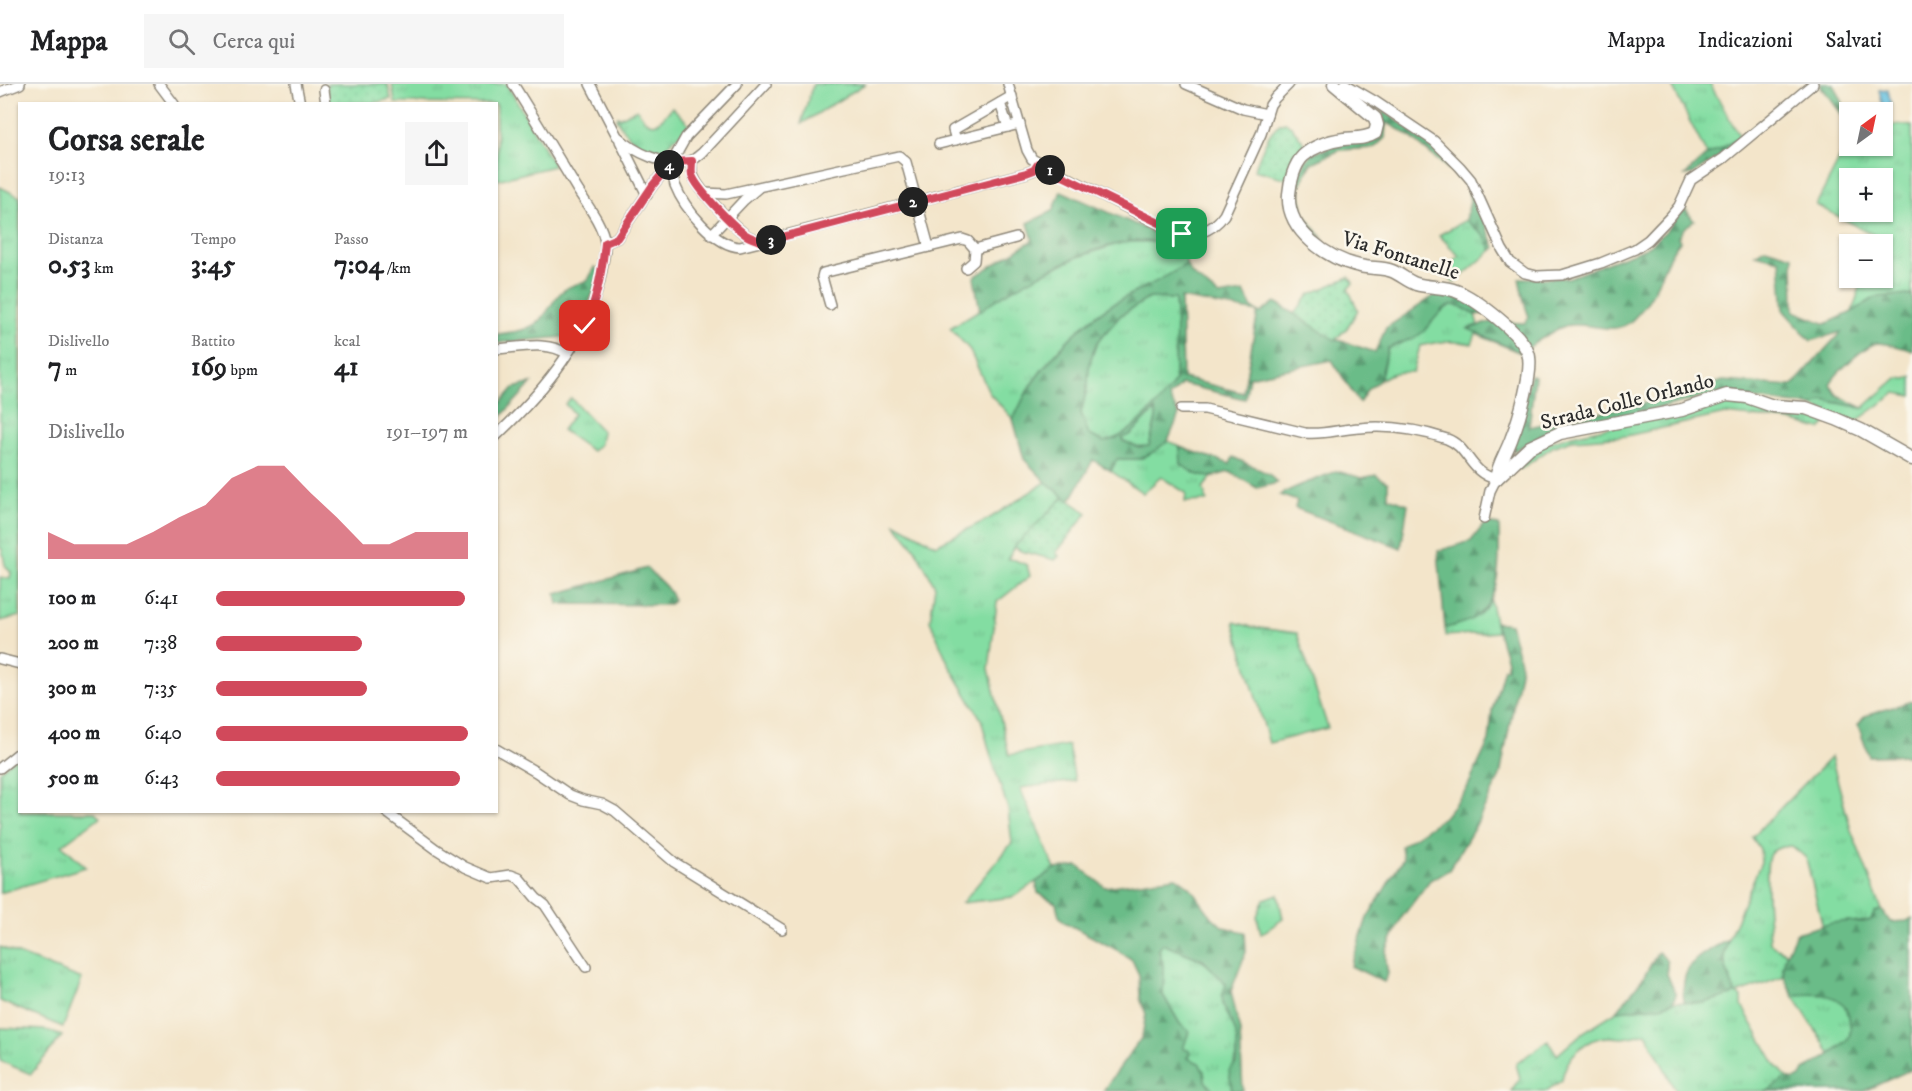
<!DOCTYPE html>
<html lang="it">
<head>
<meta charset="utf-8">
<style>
  :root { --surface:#fff; --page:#f6f6f6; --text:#202124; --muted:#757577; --line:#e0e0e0; --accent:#d1495b }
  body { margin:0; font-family:"IM FELL DW Pica",serif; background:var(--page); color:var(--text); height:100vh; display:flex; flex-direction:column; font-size:22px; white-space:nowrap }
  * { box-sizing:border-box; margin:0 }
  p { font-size:20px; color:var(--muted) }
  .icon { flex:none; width:33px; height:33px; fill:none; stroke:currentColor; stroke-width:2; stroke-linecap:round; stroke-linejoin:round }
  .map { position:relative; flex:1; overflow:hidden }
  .details { position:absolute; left:18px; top:18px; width:480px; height:711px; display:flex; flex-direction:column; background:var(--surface); border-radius:0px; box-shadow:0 2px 4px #0004 }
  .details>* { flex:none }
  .needle { width:39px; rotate:33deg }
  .controls { position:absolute; left:1839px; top:18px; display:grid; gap:12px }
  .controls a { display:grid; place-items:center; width:54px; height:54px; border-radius:0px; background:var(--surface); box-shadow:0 2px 4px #0004; font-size:30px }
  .pin { position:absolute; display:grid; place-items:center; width:51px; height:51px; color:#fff; margin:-26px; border-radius:12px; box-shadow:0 3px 9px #0006 }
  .km { position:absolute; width:30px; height:30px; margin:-15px; border-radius:50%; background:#222; color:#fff; font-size:16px; line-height:30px; text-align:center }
  .round { display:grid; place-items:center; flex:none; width:63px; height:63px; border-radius:0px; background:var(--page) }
  .head { display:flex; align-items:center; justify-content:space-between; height:102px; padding:0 30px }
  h1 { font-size:33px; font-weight:800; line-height:45px }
  .metrics { display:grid; grid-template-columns:repeat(3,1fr); gap:9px; height:102px; padding:6px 30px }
  .metrics div { display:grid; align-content:center }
  .metrics b { font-size:26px; font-weight:800 }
  .metrics small { font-size:16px; font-weight:400 }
  .metrics p { font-size:16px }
  .chart { height:168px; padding:12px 30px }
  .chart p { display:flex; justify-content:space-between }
  .chart svg { width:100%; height:108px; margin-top:6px; fill:var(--accent); opacity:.7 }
  ul { padding:0 30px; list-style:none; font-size:20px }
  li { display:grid; grid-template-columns:96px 72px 1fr; align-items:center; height:45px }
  li i { height:15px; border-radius:8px; background:var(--accent) }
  header { display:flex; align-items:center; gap:36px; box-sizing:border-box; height:84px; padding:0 30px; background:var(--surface); border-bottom:2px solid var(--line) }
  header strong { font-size:28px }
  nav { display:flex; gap:33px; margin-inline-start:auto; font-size:21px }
  .search { width:420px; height:54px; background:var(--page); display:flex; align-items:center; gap:15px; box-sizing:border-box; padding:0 21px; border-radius:0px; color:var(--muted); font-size:22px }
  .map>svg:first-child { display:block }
</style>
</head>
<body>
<header>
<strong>Mappa</strong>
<div class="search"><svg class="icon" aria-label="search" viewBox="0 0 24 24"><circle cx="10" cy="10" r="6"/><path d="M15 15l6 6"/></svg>Cerca qui</div>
<nav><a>Mappa</a><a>Indicazioni</a><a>Salvati</a></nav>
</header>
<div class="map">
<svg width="1912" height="1007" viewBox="0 0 1912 1007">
  <defs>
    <pattern id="grass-tufts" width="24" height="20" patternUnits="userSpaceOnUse" patternTransform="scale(1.5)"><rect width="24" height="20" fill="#83dda2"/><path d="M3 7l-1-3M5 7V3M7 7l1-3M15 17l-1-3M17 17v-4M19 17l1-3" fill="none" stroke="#71be8c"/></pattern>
    <pattern id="forest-firs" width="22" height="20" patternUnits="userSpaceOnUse" patternTransform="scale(1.5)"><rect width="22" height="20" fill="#6abc88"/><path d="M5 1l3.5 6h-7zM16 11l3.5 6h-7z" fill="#57996f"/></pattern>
    <pattern id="garden-dots" width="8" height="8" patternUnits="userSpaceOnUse" patternTransform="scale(1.5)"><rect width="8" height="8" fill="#83dda2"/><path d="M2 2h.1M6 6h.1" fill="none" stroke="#71be8c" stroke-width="1.8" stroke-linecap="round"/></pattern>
    <pattern id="water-waves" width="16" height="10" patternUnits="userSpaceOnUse" patternTransform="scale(1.5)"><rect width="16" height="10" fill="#63c1e1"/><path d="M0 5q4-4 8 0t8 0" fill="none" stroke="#529db7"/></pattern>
  </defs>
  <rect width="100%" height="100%" fill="#fbf7ec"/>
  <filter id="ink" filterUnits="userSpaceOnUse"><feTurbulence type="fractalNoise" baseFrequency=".0167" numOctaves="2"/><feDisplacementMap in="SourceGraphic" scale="12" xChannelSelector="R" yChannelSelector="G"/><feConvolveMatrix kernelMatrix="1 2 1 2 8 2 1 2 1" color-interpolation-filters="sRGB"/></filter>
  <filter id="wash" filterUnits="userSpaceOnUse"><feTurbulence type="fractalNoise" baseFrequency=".008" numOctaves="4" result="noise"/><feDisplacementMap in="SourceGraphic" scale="24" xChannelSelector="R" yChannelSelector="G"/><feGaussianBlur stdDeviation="1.35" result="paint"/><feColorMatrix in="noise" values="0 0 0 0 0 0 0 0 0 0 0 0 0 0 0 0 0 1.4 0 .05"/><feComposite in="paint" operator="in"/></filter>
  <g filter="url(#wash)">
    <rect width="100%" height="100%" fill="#f3e5ca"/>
    <g fill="url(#grass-tufts)" stroke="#578466" stroke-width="1.5" fill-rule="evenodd">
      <path d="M 392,0 L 507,0 L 554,82 L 497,96 L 496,20 L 395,19 Z"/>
      <path d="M 1671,0 L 1710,0 L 1740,53 L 1721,65 L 1707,71 Z"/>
      <path d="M 672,23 L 690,41 L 662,66 C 638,63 629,55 616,35 L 618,32 L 619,34 L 637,25 C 650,48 658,42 672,23 Z"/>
      <path d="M 1900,41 L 1912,42 L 1912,211 L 1876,213 L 1852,228 L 1863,194 L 1882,194 L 1882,160 L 1874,160 L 1876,152 L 1816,121 L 1849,57 L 1850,62 L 1882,62 L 1883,43 ZM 1850,94 L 1882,94 L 1882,128 L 1850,128 Z"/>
      <path d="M 0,103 L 20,113 L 20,532 L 0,537 L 0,493 L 1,494 L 10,494 L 11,489 L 5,481 L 2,465 L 0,464 Z"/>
      <path d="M 1466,136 L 1485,153 L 1492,166 L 1454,199 L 1442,187 L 1459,172 L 1439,151 Z"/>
      <path d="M 1124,158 L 1153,158 L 1186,172 L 1186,180 C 1163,196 1137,206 1113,220 C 1082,239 1054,269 1033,298 C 1025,309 1020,323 1013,335 L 990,310 L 969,265 L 950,244 L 1026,197 L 1078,173 Z"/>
      <path d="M 1149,214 L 1175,215 L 1176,231 L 1175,297 C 1167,312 1137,342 1122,351 C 1117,354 1110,356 1104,358 L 1089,351 L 1081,329 L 1088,299 L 1089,280 L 1097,258 L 1121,231 Z"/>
      <path d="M 1451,221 L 1460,222 L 1475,231 L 1478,241 L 1469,244 L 1521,269 L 1476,250 L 1472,260 C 1453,256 1438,257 1420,262 L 1413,288 C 1400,288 1391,288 1380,296 L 1387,264 C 1404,257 1419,247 1432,236 C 1439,230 1443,225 1451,221 Z"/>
      <path d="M 1912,292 L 1912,312 L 1896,309 L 1854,339 L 1812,322 L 1823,316 L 1863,324 L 1897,294 L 1907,295 Z"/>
      <path d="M 571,314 L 602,347 L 600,360 L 592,367 L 562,346 L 574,330 L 565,320 Z"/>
      <path d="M 1740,318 L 1756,322 L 1799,327 L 1830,335 L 1820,345 L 1790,337 L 1725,330 L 1626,352 L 1572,356 L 1554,362 L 1521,385 L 1517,384 L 1517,380 L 1544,360 L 1572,351 L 1707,322 Z"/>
      <path d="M 1156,325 L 1156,335 L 1150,362 C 1139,363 1129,363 1121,354 L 1131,350 Z"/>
      <path d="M 1168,357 L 1180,363 L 1181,380 L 1198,391 L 1215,392 L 1210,395 L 1203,404 L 1207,417 L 1185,418 L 1186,409 L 1161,393 L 1143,409 L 1111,387 L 1117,375 L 1140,375 Z"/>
      <path d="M 1046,398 L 1064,413 L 1014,463 L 1008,475 L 1015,476 L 1027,481 L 1030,492 L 997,518 L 989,585 L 1009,671 L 1068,661 L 1075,697 L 1020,704 L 1055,785 L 1013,813 L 962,819 L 1012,759 L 1008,725 L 992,676 L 981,635 L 949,581 L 930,537 L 935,502 L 915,465 L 894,438 L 936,461 L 990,434 Z"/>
      <path d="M 1490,513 L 1497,548 L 1446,552 L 1445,544 C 1464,539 1481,531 1490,513 Z"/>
      <path d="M 1234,538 L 1252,543 L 1297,549 L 1328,644 L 1269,659 Z"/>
      <path d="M 19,671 L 20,728 L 95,728 L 100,733 L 62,761 L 86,783 L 0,809 L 0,687 Z"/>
      <path d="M 1831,673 L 1851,746 L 1882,826 L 1875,828 L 1871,836 C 1855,840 1839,837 1823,843 L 1806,774 L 1792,762 C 1784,763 1775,763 1770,770 C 1763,783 1769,840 1770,858 L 1774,863 L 1787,869 L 1783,882 L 1783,893 L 1736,910 L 1742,913 L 1742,922 L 1776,981 L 1787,993 L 1768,1007 L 1676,1007 L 1646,949 C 1639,951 1631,953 1623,954 C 1619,954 1614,953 1609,953 C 1585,953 1565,974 1562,996 L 1546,1007 L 1511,1007 L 1520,994 L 1516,980 L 1548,956 L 1557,971 L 1582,949 L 1617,927 L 1660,922 L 1673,918 L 1704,919 L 1731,895 L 1726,885 L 1724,872 L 1728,856 L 1761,778 L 1760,765 L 1752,753 Z"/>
      <path d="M 1278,810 L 1283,835 L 1261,850 L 1257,832 L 1264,815 Z"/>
      <path d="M 1162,860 C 1192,871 1206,874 1226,900 C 1219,922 1234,935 1237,955 C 1239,974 1228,990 1232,1007 L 1214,1007 L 1205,997 L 1204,988 L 1199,979 L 1187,974 C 1182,964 1183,960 1188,951 L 1180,940 L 1163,911 L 1164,886 L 1159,866 Z"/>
      <path d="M 0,863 L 82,895 L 63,943 L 0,917 Z"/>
      <path d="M 1815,909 C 1835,910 1849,919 1850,940 C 1851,944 1851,950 1848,954 C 1845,960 1836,965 1830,969 L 1793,911 Z"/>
      <path d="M 0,944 L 46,946 L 62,952 L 31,990 L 0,977 Z"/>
    </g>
    <g fill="url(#forest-firs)" stroke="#4a745a" stroke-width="1.5" fill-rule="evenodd">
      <path d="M 1819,0 L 1834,0 L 1843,19 L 1844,33 Z"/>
      <path d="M 1382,26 L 1434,62 L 1471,100 L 1495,164 L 1492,166 L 1485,153 L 1466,136 L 1470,117 L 1467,101 L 1407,50 L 1386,38 L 1385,54 L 1374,64 L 1340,66 L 1312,79 L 1299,103 L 1303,129 L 1324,156 C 1319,152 1313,148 1309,144 C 1289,122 1293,91 1311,70 L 1381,45 L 1384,37 Z"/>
      <path d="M 1776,26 L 1735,62 L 1693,90 L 1685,91 L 1707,71 L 1721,65 L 1740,53 Z"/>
      <path d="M 1061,107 L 1186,163 L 1186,172 C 1176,168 1163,160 1152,158 C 1107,150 1016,200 980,227 L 974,193 L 1033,156 L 1028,139 L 1053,127 Z"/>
      <path d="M 1686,126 L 1694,137 L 1684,144 L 1678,153 L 1680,157 C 1661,179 1660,206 1639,229 C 1636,232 1632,237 1629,239 C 1610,252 1586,236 1565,242 C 1550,247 1534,260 1521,269 L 1468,245 L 1491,238 L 1525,239 L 1529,233 L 1524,218 L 1519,194 L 1568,194 L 1644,165 L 1665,148 L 1679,131 Z"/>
      <path d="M 1765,164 L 1793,172 L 1794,227 L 1826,240 L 1852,228 L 1876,213 L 1912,211 L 1912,267 C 1904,264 1886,259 1878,259 C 1866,260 1836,289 1830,300 L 1837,311 L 1863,324 L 1824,316 L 1812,322 L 1714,310 L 1645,328 L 1542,351 L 1514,367 L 1512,361 L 1531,291 L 1535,292 L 1529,343 L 1651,318 L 1723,297 L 1792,302 L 1841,248 L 1811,257 L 1784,227 L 1780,176 L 1755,170 Z"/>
      <path d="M 1186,180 L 1192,190 L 1219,212 L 1244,208 L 1252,224 L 1261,229 L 1275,218 L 1335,255 L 1375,268 L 1386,244 L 1440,208 L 1453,209 L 1488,229 L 1475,231 L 1460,222 L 1451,221 L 1443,225 L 1424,247 L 1416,253 L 1388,264 L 1380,296 L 1368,305 L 1359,319 L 1332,276 L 1249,293 L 1245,315 L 1182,300 L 1169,313 L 1179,331 L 1168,357 L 1153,368 L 1140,375 L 1117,375 L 1111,387 L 1093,376 L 1070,417 L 1046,398 L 1024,375 L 1013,335 C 1020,323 1025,309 1033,298 C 1054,269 1082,239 1113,220 C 1137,206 1163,196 1186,180 ZM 1149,214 L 1175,215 L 1176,231 L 1175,297 C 1167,312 1137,342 1122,351 C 1117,354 1110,356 1104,358 L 1089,351 L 1081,329 L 1088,299 L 1089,280 L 1097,258 L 1121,231 ZM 1181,214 L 1258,228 L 1243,309 L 1183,294 ZM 1155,326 L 1156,335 L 1149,362 L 1137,363 L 1123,357 L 1122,354 L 1131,350 Z"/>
      <path d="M 595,183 L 599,187 L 596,202 L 574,252 L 497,259 L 497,250 C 515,248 536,246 546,229 C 552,221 555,213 563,207 C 571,200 580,200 588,196 Z"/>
      <path d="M 532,299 L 497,337 L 497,323 L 514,304 Z"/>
      <path d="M 1180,363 L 1230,380 L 1233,373 L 1269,390 L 1277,399 L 1257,404 L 1230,388 C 1224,389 1220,391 1215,392 C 1202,395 1190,388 1181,380 Z"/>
      <path d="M 1336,387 L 1362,394 L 1376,391 L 1388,399 L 1388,413 L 1408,420 L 1401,464 L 1295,424 L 1297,417 L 1280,411 C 1298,400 1317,396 1336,387 Z"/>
      <path d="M 1485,439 L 1499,441 C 1499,470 1503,512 1477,532 C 1468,539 1456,541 1445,544 L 1438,467 L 1471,457 Z"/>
      <path d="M 647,484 C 655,494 672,504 673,517 L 668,521 L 558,520 L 556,510 Z"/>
      <path d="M 1495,538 L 1510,540 L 1521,582 L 1500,692 L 1475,743 L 1449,786 L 1430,796 L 1402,833 L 1386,867 L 1386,879 L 1388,890 L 1384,898 L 1351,882 L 1367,834 L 1403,775 L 1401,762 L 1444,733 L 1466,706 L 1489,657 L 1492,627 L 1504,584 L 1507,584 L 1507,577 Z"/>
      <path d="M 1912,617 L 1912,671 L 1869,672 L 1858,641 L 1865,632 Z"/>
      <path d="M 1078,782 L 1105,803 L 1176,793 L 1190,803 L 1211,832 L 1223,843 L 1245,848 L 1246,868 L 1231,907 L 1240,948 L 1243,1007 L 1232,1007 L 1229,987 L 1236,979 L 1237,957 L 1235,946 L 1223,921 L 1222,912 L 1226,900 L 1203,876 L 1162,860 L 1159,866 L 1164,886 L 1163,911 L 1180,940 L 1189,947 L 1183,965 L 1188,966 L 1190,969 L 1187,974 L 1199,979 L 1204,988 L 1205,997 L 1214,1007 L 1103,1007 L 1142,953 L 1146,930 L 1140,914 L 1139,891 L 1132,876 L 1117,866 L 1064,838 L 1059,832 L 1056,819 L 1038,809 L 1036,798 L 1055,785 Z"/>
      <path d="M 1882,826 L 1890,838 L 1907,837 L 1912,834 L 1912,985 L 1864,1007 L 1768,1007 L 1787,993 L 1794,996 L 1801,993 L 1804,986 C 1818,979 1835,969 1846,957 C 1850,953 1851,946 1850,940 C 1848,907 1818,909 1793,911 C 1777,885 1783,876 1796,849 L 1832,839 L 1849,837 L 1859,839 L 1871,836 L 1875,828 Z"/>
      <path d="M 1728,856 C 1727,861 1724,867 1724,871 C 1723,885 1733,897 1735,910 L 1704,919 L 1684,918 C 1679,880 1698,872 1728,856 Z"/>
      <path d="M 1658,868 L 1667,876 L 1667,890 L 1676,911 L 1673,918 L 1661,922 L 1617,927 L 1643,894 Z"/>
    </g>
    <path fill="#83dda2" stroke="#578466" stroke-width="1.5" d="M 813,0 L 865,0 L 801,40 Z"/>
    <g fill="url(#garden-dots)" stroke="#578466" stroke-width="1.5">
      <path d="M 326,0 L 388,0 L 391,15 L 373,19 L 329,19 Z"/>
      <path d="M 1285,38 L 1291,42 L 1308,64 L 1287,95 L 1254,86 C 1260,72 1269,41 1285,38 Z"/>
      <path d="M 1349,193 L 1353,199 L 1348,205 L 1358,226 L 1347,244 L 1335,256 L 1294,230 L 1310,210 Z"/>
      <path d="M 1064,413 L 1087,429 L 1056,469 L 1059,472 L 1055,476 L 1021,467 L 1014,463 Z"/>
    </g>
    <path fill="url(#water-waves)" stroke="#477686" stroke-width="1.5" d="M 1888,5 L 1891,21 L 1883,23 L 1879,6 Z"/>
  </g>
  <g filter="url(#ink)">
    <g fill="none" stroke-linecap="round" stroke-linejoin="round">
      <g stroke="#8f887a" stroke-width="12">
        <g id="minor">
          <path d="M 159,0 L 174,20"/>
          <path d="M 296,0 L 300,20"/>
          <path d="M 590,0 L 617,52 C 635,69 665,83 690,77 C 694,76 698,72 702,69 L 766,0"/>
          <path d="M 1008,0 L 1027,66 L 1032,75 L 1172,147 C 1192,154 1211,149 1224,131 L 1261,50 L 1270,21 L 1275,14 L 1289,0"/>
          <path d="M 1186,0 L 1243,25 L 1267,30"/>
          <path d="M 1345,0 L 1376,18 L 1434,57 L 1460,83 L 1471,96 L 1502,165 L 1510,178 L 1525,189 L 1537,192 L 1562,191 L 1601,179 L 1635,165 L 1648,156 L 1670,133 L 1679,122 L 1691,96 L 1724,74 L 1813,0"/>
          <path d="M 324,6 L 326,20"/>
          <path d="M 0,8 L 20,0"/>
          <path d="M 1000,19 L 1008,43"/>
          <path d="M 956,56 L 953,46 L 1012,12"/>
          <path d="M 620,57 L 647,111"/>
          <path d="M 939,60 L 1020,40"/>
          <path d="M 692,77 C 692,82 691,86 693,91 C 697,105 734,142 746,151 C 751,154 757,156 763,158"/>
          <path d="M 672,78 C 673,86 673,94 675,101 C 684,124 715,162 740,163 L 1026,89 L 1034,86 L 1038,80"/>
          <path d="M 704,109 L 726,110 L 899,72 L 906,78 L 929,163"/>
          <path d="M 711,151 L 744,116 L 758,104"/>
          <path d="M 605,159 L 617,154 L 653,101 L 672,78 L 686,53 L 737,0"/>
          <path d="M 975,165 L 1016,154"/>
          <path d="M 830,221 L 822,193 L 823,189 L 962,155 L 968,157 L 975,165 L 974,177 L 966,184"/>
          <path d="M 496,265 C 518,264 548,256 567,270"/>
          <path d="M 1181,325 L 1205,325 L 1305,349 C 1324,351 1341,345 1360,344 C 1389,341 1419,346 1447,355 C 1469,363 1469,389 1496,395 L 1490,407 L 1484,435"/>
          <path d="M 496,352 C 544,307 591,252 602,185 C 603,177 606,166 605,158 C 602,139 587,121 577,105 C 556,70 535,35 513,0"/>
          <path d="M 0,575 L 20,580"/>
          <path d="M 496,665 L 536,688 L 570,711 L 583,716 L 602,720 L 615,727 L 674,778 L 782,845"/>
          <path d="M 0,684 L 20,668"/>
          <path d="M 386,728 L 436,765 L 465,783 L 491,794 L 511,791 L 519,794 L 536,814 L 545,821 L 586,883"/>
        </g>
      </g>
      <g stroke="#8f887a" stroke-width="15">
        <g id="tertiary">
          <path d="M 1334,0 L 1375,34 L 1377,41 L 1375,49 C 1366,55 1355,54 1344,55 C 1329,57 1314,62 1303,72 C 1294,81 1290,98 1289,110 C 1286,147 1328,175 1360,182 C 1371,185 1382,183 1392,187 C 1400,190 1407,197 1416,200 C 1429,204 1444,202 1456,207 C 1475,214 1522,250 1528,269 C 1534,285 1519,336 1512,353 C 1507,368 1498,380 1496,395"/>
          <path d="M 1496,395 L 1530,363 L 1560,349 L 1682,326 L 1727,311 L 1747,313 L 1773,322 L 1806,324 L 1836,335 L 1861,346 L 1912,375"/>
        </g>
      </g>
      <use href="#minor" stroke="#fff" stroke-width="9"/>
      <use href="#tertiary" stroke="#fff" stroke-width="12"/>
    </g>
  </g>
  <g fill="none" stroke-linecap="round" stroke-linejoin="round" filter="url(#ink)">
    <g stroke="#fff" stroke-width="12">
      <path id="route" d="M 585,242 C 597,216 602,188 605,159 L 617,154 L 653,101 L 672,78 L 692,77 C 692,82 691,86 692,91 C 697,105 733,142 746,151 C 751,154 757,156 763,158 L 1026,89 L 1034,86 L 1038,80 L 1182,150"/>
    </g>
    <use href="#route" stroke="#d1495b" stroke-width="8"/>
  </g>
  <g text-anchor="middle" stroke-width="5" stroke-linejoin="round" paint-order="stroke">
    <g font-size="21" fill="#2b2b2b" stroke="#fbf7ec">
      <text transform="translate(1401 171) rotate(17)" y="7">Via Fontanelle</text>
      <text transform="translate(1627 317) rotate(-14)" y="7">Strada Colle Orlando</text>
    </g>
  </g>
</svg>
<div class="controls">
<a><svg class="needle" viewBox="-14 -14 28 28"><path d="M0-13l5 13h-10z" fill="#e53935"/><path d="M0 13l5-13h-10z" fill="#757577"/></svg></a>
<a>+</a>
<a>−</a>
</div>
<div class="pin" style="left:1182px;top:150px;background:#1e9e55"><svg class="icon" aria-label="arrive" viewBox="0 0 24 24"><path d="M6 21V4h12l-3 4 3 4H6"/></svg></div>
<div class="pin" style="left:585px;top:242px;background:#d93025"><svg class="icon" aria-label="check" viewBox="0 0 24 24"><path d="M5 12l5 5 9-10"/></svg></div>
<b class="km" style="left:1050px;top:86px">1</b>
<b class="km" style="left:913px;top:118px">2</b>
<b class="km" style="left:771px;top:156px">3</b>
<b class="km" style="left:669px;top:81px">4</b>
<section class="details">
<div class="head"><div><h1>Corsa serale</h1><p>19:13</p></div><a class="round"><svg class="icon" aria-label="share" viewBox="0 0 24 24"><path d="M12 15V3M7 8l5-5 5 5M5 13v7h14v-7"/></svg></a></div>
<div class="metrics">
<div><p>Distanza</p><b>0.53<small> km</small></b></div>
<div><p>Tempo</p><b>3:45</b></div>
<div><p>Passo</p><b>7:04<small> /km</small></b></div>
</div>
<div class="metrics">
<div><p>Dislivello</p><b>7<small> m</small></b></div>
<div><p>Battito</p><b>169<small> bpm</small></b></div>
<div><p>kcal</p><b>41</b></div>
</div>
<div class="chart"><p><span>Dislivello</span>191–197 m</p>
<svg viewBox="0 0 160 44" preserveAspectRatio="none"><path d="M0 44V33L10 38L20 38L30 38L40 33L50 27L60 22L70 11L80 6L90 6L100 17L110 27L120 38L130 38L140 33L150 33L160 33V44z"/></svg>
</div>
<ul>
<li><b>100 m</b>6:41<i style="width:99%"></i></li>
<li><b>200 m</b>7:38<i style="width:58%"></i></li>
<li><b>300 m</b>7:35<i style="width:60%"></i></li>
<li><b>400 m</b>6:40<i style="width:100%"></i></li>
<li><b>500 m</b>6:43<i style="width:97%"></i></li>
</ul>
</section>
</div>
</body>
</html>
